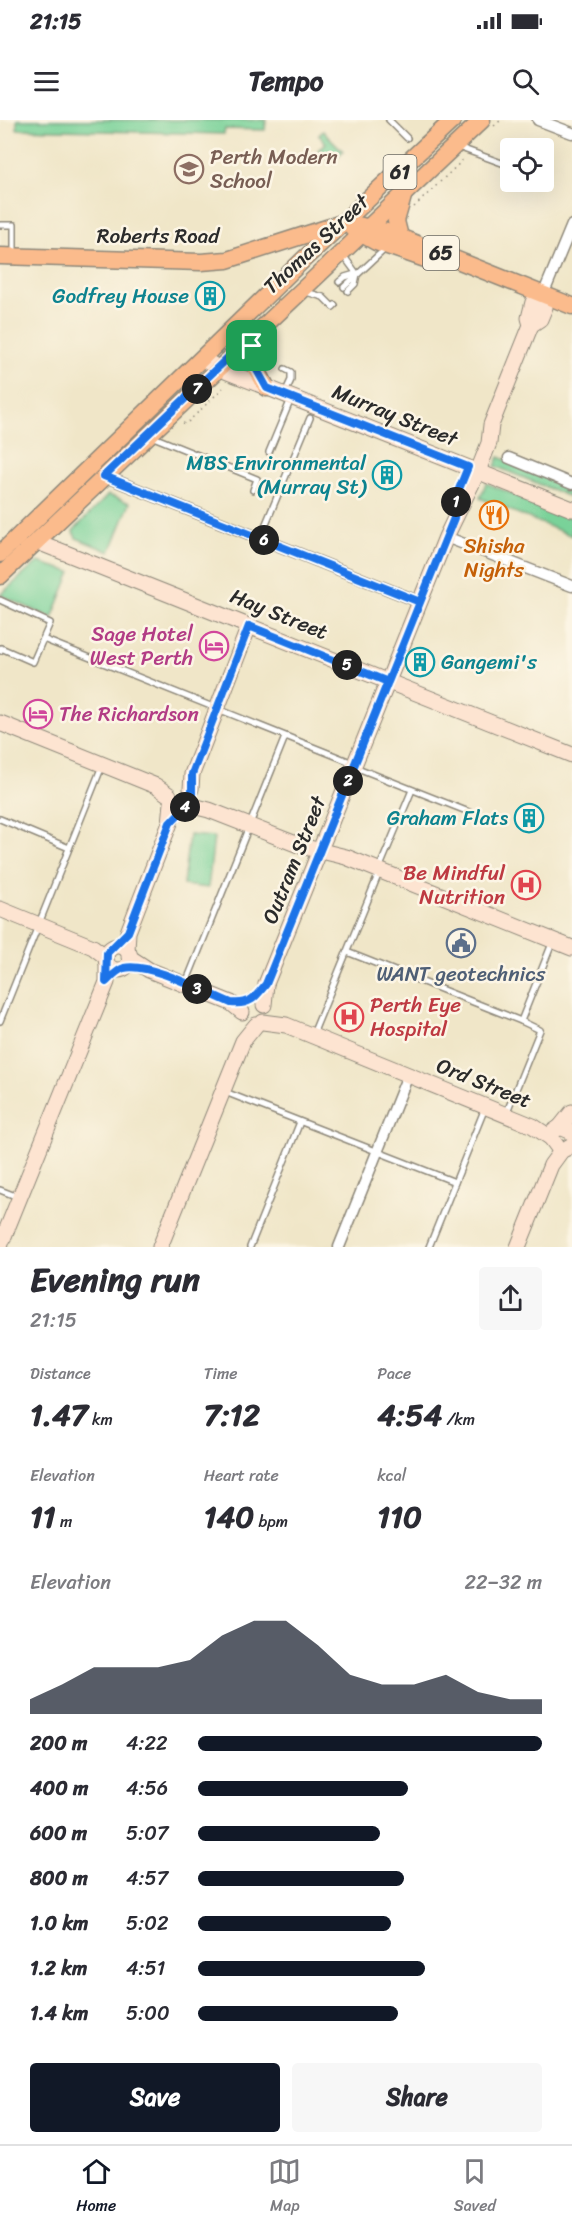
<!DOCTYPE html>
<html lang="en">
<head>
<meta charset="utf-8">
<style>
  :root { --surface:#fff; --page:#f7f7f7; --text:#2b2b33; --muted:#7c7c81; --line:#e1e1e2; --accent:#111827 }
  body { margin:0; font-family:Sriracha,sans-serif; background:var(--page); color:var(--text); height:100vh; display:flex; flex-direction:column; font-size:22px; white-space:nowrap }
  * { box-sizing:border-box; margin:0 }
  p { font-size:20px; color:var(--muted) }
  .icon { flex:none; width:33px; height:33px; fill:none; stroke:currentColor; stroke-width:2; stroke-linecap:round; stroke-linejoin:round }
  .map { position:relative; height:1127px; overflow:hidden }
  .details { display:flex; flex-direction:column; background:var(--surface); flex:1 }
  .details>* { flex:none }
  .buttons { position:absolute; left:500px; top:18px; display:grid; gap:12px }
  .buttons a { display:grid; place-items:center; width:54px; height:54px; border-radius:6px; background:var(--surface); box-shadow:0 6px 24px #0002; font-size:30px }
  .pin { position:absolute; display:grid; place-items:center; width:51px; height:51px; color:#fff; margin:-26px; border-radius:12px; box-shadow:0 3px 9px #0006 }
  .km { position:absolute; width:30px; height:30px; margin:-15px; border-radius:50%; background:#222; color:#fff; font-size:16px; line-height:30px; text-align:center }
  .round { display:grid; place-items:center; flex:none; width:63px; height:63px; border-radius:6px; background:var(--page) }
  .overview { display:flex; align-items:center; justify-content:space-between; height:102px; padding:0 30px }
  h1 { font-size:33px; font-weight:700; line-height:45px }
  .stats { display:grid; grid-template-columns:repeat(3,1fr); gap:9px; height:102px; padding:6px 30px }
  .stats div { display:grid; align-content:center }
  .stats b { font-size:30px; font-weight:700 }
  .stats small { font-size:16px; font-weight:400 }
  .stats p { font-size:16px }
  .chart { height:168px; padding:12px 30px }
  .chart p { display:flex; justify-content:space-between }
  .chart svg { width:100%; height:108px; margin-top:6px; fill:var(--accent); opacity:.7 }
  .button { display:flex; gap:12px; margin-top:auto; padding:12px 30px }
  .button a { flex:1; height:69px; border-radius:6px; background:var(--accent); color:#fff; font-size:24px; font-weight:700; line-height:69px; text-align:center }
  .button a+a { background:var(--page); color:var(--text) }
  ul { padding:0 30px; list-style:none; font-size:20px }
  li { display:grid; grid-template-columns:96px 72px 1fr; align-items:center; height:45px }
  li i { height:15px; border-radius:8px; background:var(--accent) }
  .status { display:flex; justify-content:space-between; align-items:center; height:42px; padding:0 30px; background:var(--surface); direction:ltr }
  .status svg { height:16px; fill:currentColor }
  header { display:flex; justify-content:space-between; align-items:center; height:78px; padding:0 30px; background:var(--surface); font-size:27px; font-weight:700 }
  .dock { display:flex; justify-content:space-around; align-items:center; height:84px; border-top:2px solid var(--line); background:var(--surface); font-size:16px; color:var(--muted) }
  .dock a { display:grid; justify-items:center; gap:3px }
  .dock .on { color:var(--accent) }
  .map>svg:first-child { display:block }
</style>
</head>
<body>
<div class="status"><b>21:15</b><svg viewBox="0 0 49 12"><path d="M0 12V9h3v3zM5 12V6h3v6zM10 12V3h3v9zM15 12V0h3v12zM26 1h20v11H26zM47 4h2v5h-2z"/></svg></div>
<header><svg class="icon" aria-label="menu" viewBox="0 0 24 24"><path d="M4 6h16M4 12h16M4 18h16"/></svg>Tempo<svg class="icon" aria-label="search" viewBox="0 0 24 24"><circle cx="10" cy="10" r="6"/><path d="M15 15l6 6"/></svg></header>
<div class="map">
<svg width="572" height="1127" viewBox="0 0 572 1127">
  <rect width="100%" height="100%" fill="#fcf5e5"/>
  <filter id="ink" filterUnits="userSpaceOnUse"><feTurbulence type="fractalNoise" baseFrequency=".0167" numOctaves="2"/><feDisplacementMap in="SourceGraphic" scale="12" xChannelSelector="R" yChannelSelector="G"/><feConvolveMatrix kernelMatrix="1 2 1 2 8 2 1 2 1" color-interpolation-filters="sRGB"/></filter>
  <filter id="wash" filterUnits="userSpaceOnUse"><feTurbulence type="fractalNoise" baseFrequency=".008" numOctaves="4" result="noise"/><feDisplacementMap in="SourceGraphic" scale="24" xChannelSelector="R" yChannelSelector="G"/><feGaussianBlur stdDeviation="1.35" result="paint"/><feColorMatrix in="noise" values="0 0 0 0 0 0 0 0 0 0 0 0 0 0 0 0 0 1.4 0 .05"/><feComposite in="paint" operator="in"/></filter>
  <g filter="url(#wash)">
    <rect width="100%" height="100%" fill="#f0e6c8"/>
    <g fill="#79d299" stroke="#527e62" stroke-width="1.5">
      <path d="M 17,0 L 266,0 L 265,10 L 225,9 L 224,14 L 17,9 Z"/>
      <path d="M 323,11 L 343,31 L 332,43 L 318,30 L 326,23 L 319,15 Z"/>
      <path d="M 499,337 L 572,367 L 572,378 L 495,346 Z"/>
      <path d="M 486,363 L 572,398 L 572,416 L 480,378 Z"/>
      <path d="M 108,375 L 130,383 L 110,432 L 76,418 L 73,411 Z"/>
      <path d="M 38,442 L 71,452 L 52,498 L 0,475 Z"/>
      <path d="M 189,715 L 214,717 L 208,768 L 183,765 Z"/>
    </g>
  </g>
  <g filter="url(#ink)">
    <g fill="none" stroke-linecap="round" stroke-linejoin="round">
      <g stroke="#8e887a" stroke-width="8">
        <g id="lane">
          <path d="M 389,0 L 407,18"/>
          <path d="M 458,27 L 510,46"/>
          <path d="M 0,105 L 14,105 L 14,134"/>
          <path d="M 343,135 L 357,154 L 355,164 L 348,171"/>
          <path d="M 339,162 L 345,157 L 355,154"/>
          <path d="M 344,167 L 385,129"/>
          <path d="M 306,172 L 323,177 L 333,187 L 335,185"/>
          <path d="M 285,249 L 291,252 L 291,260 L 285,273"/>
          <path d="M 151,316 L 257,359 L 253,370"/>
          <path d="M 269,332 L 291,279"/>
          <path d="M 260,418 L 310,298"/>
          <path d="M 0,480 L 50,503 L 33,542 L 1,528 L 0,531"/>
          <path d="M 43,519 L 353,643"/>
          <path d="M 355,647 L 479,696"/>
          <path d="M 0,699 L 69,728"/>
          <path d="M 379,749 L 412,670"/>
          <path d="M 347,832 L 521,901"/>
          <path d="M 186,863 L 285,617"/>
          <path d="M 0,901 L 102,646"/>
          <path d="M 313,914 L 379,753"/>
          <path d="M 225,972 L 455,1062"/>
          <path d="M 506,994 L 540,910 L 521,901 L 553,821"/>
          <path d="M 0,1070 L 18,1077"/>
          <path d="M 250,1127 L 300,1002"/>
          <path d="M 429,1127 L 485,988"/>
        </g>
      </g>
      <g stroke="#8e887a" stroke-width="13">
        <g id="street">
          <path d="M 538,0 L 572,13"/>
          <path d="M 543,175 L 572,105"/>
          <path d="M 509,338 L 572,364"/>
          <path d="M 104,356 L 420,482"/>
          <path d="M 446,417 L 572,466"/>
          <path d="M 339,1127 L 408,955"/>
        </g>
      </g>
      <g stroke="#8e887a" stroke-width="17">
        <g id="secondary">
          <path d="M 531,205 L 529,198 L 533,182"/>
          <path d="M 203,239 L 218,248 L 572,389"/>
          <path d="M 38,422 L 572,635"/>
          <path d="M 0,603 L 156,666 L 169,675"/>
          <path d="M 191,669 L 192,654 L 249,506"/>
          <path d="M 189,685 L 209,690 L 301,726 L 346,737 L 572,828"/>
          <path d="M 0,789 L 93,827 L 106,837"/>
          <circle cx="118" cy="838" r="12"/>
          <path d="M 127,830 L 128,812 L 170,703 L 172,683"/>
          <path d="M 129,837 L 149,850 L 231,883 L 242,892"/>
          <path d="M 264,885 L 266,864 L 446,417 L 478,351 L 489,323 L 491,305 L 531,205 L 540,199 L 545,187"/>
          <path d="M 263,902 L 286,905 L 533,1006 L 551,1018"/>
          <path d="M 560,1007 L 572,992"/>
          <path d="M 572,1012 L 560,1007 L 554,1011 L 551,1018 L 559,1029 L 565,1029 L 572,1025"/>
          <path d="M 0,1126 L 107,862 L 107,844"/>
          <path d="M 160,1127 L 243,921 L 256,905"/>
          <path d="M 518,1127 L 551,1045 L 562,1030"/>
        </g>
      </g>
      <g stroke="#8e887a" stroke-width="19">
        <g id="primary">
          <path d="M 353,109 L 376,122 L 428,140"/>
          <path d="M 400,117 L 396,101 L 404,73"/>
          <path d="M 0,136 L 201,142 L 227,140 L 345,102 L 387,112 L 572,186"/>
          <path d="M 256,212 L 251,239 L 267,268"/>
          <path d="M 0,434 L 304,139 L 453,0"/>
          <path d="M 0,456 L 482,0"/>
        </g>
      </g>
      <g stroke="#8e887a" stroke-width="1.5" stroke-dasharray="1.5 4.5" stroke-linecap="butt">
        <path d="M 494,6 L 501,0"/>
        <path d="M 414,87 L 465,38"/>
        <path d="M 183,303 L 186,304 L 223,268"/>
      </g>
      <use href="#lane" stroke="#fff" stroke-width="5"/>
      <use href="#street" stroke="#fff" stroke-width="10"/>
      <use href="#secondary" stroke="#fde4d1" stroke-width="15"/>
      <use href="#primary" stroke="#fbbb8c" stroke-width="16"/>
    </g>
  </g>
  <g fill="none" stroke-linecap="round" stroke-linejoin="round" filter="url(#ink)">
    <g stroke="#fff" stroke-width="12">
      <path id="route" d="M 252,226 L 253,243 L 267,268 L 468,347 L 457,374 L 454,398 L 266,864 C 255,878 250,885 231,883 C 206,873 150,842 124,848 C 117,850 112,856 106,862 L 107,833 L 128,812 L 170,703 L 192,680 L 192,654 L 249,506 L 388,562 L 420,482 L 104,356 L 256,211 L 252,226"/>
    </g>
    <use href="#route" stroke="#1a73e8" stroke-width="8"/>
  </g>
  <defs>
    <g id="school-ring" transform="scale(1.5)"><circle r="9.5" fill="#fcf5e5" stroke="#8d6e63" stroke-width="1.5"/><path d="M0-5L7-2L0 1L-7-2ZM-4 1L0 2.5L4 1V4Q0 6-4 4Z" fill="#8d6e63"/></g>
    <g id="building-ring" transform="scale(1.5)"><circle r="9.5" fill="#fcf5e5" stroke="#0f9aa8" stroke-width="1.5"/><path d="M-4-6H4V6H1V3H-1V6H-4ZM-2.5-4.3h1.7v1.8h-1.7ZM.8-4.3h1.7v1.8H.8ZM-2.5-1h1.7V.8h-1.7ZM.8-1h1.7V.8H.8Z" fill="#0f9aa8"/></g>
    <g id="restaurant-ring" transform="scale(1.5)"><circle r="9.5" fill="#fcf5e5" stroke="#e8710a" stroke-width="1.5"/><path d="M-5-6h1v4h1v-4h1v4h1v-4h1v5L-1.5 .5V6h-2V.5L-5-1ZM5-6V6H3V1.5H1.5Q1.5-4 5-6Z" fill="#e8710a"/></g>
    <g id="hotel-ring" transform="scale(1.5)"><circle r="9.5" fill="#fcf5e5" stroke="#d1479c" stroke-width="1.5"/><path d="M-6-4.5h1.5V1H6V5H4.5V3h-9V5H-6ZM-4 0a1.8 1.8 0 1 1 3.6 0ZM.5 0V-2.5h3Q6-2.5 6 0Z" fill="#d1479c"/></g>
    <g id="hospital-ring" transform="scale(1.5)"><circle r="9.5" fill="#fcf5e5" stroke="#e0444e" stroke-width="1.5"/><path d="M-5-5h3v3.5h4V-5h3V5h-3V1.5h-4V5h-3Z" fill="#e0444e"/></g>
    <g id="civic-ring" transform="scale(1.5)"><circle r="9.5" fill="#fcf5e5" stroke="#5c6f8a" stroke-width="1.5"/><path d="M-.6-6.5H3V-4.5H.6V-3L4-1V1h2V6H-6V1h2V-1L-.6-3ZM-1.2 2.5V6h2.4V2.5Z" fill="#5c6f8a"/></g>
  </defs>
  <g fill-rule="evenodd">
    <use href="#school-ring" x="189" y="49"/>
    <use href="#building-ring" x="210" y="176"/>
    <use href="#building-ring" x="387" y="355"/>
    <use href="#restaurant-ring" x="494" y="395"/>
    <use href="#hotel-ring" x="214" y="526"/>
    <use href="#building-ring" x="420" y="542"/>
    <use href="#hotel-ring" x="38" y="594"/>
    <use href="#building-ring" x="529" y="698"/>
    <use href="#hospital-ring" x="526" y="765"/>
    <use href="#civic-ring" x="461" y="823"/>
    <use href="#hospital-ring" x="349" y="897"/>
  </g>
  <g text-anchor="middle" stroke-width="5" stroke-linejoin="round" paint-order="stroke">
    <g fill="#fcf5e5" stroke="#6a6863" stroke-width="1.5">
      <rect x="383.5" y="35" width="33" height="34" rx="4.5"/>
      <rect x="423" y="116" width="36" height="34" rx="4.5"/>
    </g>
    <g font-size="20" font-weight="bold" fill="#2b2b2b">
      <text x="400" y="59">61</text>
      <text x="441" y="140">65</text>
    </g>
    <g font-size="21" fill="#785e54" stroke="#fcf5e5" text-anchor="start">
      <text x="210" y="44">Perth Modern<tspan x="210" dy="24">School</tspan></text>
    </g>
    <g font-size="21" fill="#2b2b2b" stroke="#fcf5e5">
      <text x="158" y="123">Roberts Road</text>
      <text transform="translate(316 124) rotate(-43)" y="7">Thomas Street</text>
      <text transform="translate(395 295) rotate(22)" y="7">Murray Street</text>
      <text transform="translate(279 494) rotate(22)" y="7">Hay Street</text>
      <text transform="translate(294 740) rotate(-68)" y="7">Outram Street</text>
      <text transform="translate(484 963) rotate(22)" y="7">Ord Street</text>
    </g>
    <g font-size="21" fill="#0d838f" stroke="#fcf5e5" text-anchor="end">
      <text x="189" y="183">Godfrey House</text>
      <text x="366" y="350">MBS Environmental<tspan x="366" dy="24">(Murray St)</tspan></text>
      <text x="441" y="549" text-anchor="start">Gangemi's</text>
      <text x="508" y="705">Graham Flats</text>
    </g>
    <g font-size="21" fill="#c56008" stroke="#fcf5e5">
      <text x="494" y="433">Shisha<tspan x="494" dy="24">Nights</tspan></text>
    </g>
    <g font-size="21" fill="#b23c85" stroke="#fcf5e5" text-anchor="end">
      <text x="193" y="521">Sage Hotel<tspan x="193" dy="24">West Perth</tspan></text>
      <text x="59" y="601" text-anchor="start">The Richardson</text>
    </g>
    <g font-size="21" fill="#be3a42" stroke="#fcf5e5" text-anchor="end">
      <text x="505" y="760">Be Mindful<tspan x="505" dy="24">Nutrition</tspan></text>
      <text x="370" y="892" text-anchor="start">Perth Eye<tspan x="370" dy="24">Hospital</tspan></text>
    </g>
    <g font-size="21" fill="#4e5e75" stroke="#fcf5e5">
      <text x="461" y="861">WANT geotechnics</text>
    </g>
  </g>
</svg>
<div class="buttons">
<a><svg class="icon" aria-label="locate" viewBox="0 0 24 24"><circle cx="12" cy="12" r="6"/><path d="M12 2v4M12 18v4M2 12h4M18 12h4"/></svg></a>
</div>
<div class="pin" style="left:252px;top:226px;background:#1e9e55"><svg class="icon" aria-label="arrive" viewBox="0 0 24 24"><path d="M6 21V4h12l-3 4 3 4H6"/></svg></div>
<b class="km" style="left:456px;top:382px">1</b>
<b class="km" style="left:348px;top:661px">2</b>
<b class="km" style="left:197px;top:869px">3</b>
<b class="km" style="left:185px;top:687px">4</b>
<b class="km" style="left:347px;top:545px">5</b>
<b class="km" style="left:264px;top:420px">6</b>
<b class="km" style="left:197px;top:269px">7</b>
</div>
<section class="details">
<div class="overview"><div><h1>Evening run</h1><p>21:15</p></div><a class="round"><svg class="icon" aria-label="share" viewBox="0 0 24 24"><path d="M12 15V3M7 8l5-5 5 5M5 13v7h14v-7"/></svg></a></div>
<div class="stats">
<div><p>Distance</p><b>1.47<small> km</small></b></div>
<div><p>Time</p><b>7:12</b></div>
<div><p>Pace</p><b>4:54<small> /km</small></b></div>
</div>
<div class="stats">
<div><p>Elevation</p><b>11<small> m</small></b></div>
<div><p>Heart rate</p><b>140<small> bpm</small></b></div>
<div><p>kcal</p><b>110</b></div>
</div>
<div class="chart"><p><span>Elevation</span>22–32 m</p>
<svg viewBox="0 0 160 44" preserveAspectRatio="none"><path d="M0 44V38L10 32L20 25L30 25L40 25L50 22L60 12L70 6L80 6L90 16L100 28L110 32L120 32L130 28L140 35L150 38L160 38V44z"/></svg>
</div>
<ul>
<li><b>200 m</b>4:22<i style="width:100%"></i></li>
<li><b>400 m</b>4:56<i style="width:61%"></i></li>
<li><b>600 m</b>5:07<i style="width:53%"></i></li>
<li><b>800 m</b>4:57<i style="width:60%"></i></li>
<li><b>1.0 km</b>5:02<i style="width:56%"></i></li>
<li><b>1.2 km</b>4:51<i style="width:66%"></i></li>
<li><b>1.4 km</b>5:00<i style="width:58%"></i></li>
</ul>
<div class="button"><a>Save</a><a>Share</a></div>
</section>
<nav class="dock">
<a class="on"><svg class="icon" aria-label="home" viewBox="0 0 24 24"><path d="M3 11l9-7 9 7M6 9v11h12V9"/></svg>Home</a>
<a><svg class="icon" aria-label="map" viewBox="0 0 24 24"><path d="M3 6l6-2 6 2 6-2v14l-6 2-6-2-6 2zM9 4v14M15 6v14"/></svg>Map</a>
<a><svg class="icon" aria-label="saved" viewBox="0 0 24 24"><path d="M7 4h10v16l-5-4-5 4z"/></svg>Saved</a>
</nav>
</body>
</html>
